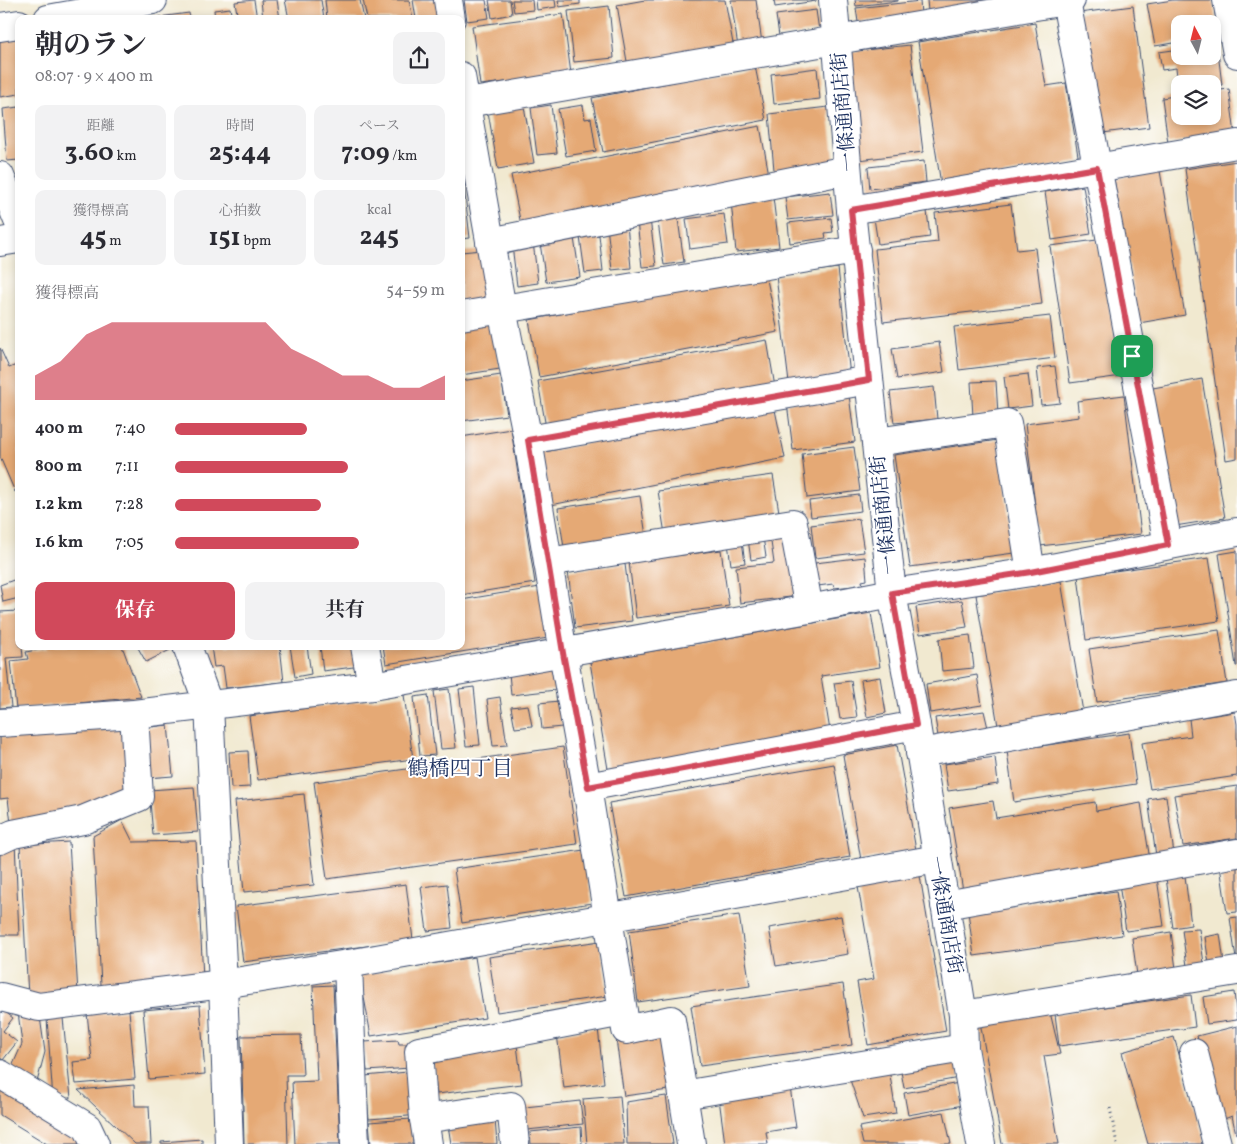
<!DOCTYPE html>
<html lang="ja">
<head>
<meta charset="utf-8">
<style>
  :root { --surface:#fff; --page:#f2f2f3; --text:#2b2b33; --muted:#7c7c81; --accent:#d1495b }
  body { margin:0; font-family:Vollkorn,"Noto Serif JP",serif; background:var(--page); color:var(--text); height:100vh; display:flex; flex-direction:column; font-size:19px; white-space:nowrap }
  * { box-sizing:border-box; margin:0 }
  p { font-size:16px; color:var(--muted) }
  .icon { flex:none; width:28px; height:28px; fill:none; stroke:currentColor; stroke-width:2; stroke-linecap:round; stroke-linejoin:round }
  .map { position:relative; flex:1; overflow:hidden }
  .panel { position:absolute; left:15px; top:15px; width:450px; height:635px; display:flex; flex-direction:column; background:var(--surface); border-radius:10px; box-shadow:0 2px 8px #0003 }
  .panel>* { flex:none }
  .needle { width:32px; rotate:353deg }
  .fabs { position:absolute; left:1171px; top:15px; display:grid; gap:10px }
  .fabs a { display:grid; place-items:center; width:50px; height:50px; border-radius:10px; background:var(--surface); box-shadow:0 2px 8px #0003; font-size:25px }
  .pin { position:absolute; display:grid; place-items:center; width:42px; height:42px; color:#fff; margin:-21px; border-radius:10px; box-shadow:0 2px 8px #0006 }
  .round { display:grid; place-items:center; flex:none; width:52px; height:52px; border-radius:10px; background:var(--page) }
  .head { display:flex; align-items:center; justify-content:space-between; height:85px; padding:0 20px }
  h1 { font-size:28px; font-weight:700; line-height:38px }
  .figures { display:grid; grid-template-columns:repeat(3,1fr); gap:8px; height:85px; padding:5px 20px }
  .figures div { display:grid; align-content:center; border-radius:10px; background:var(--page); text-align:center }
  .figures b { font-size:25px; font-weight:700 }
  .figures small { font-size:14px; font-weight:400 }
  .figures p { font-size:14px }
  .chart { height:140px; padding:10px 20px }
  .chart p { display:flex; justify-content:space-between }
  .chart svg { width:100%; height:90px; margin-top:5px; fill:var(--accent); opacity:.7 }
  .action { display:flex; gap:10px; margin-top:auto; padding:10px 20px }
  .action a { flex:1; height:58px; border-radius:10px; background:var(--accent); color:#fff; font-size:20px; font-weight:700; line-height:58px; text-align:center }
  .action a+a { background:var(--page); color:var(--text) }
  ul { padding:0 20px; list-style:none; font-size:16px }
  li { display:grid; grid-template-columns:80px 60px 1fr; align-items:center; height:38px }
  li i { height:12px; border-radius:6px; background:var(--accent) }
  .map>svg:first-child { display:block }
</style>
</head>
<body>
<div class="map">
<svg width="1237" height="1144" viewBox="0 0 1237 1144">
  <rect width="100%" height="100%" fill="#fff"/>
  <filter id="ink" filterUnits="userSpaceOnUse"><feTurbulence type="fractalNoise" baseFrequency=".02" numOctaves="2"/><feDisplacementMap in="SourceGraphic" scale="10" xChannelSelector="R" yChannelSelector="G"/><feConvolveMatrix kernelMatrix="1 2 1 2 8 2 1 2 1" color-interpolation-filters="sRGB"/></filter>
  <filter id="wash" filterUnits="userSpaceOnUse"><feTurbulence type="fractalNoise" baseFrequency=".0096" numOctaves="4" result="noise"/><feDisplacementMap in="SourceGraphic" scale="20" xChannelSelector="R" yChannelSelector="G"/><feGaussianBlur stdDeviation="1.12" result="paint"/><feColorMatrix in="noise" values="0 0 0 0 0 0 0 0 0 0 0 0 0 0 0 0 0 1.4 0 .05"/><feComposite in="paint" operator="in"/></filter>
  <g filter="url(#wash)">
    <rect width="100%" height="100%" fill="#f1e9d0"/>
    <g id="blocks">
      <g fill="#e5a974">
        <path d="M 254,0 L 257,19 L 238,19 L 235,2 Z"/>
        <path d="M 261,0 L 277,0 L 280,19 L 263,19 Z"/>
        <path d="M 285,0 L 321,0 L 324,19 L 289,19 Z"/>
        <path d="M 325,0 L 360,0 L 364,19 L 327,19 Z"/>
        <path d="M 363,0 L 409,0 L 413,19 L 367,19 Z"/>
        <path d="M 413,0 L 438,0 L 441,19 L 416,19 Z"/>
        <path d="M 464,0 L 486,0 L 489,18 L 467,21 Z"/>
        <path d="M 489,0 L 510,0 L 512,14 L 492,18 Z"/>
        <path d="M 512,0 L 532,0 L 533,10 L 514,12 Z"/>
        <path d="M 536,0 L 555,0 L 556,7 L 537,10 Z"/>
        <path d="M 558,0 L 580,0 L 580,4 L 559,7 Z"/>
        <path d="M 645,0 L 725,0 L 734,49 L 628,67 L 617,5 Z"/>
        <path d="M 731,0 L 756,0 L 762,43 L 738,47 Z"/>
        <path d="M 774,0 L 816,0 L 816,1 L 775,7 Z"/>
        <path d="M 855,0 L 898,0 L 898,1 L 856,6 Z"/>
        <path d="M 927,0 L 997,0 L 928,11 Z"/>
        <path d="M 1173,0 L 1213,0 L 1218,35 L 1212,36 L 1212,24 L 1180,24 L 1180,42 L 1155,46 L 1147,4 Z"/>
        <path d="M 920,1 L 921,15 L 858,22 L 856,8 Z"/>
        <path d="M 609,6 L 614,58 L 574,62 L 568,11 Z"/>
        <path d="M 1133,6 L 1149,127 L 1095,134 L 1079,13 Z"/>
        <path d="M 230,8 L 232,19 L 215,19 L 214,10 Z"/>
        <path d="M 816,10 L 819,31 L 779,36 L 776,15 Z"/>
        <path d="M 189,13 L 190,19 L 159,19 L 159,17 Z"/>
        <path d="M 563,14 L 571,74 L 480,85 L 472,26 Z"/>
        <path d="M 1035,23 L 1046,86 L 1066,83 L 1079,162 L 941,184 L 918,42 Z"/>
        <path d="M 19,38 L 19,94 L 0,97 L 0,41 Z"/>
        <path d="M 1212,44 L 1217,44 L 1222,85 L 1212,86 L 1212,84 L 1178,84 L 1176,68 L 1162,70 L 1159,52 L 1180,49 L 1180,56 L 1212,56 Z"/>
        <path d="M 910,45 L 923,152 L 859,160 L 847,52 Z"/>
        <path d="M 755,66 L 766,120 L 603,152 L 592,98 Z"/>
        <path d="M 817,68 L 820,99 L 774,104 L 771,74 Z"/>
        <path d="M 1229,89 L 1235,134 L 1168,143 L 1162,98 L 1180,95 L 1180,116 L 1212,116 L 1212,91 Z"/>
        <path d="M 551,105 L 557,153 L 537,155 L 531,108 Z"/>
        <path d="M 583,105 L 585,119 L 591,118 L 596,151 L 566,156 L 558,109 Z"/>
        <path d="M 524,106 L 534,163 L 498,169 L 488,112 Z"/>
        <path d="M 19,107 L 19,160 L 7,161 L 3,109 Z"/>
        <path d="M 828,107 L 835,164 L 774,170 L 769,114 Z"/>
        <path d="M 760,126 L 769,175 L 521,225 L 511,175 Z"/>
        <path d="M 924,161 L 926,182 L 870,189 L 868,167 Z"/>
        <path d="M 1237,161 L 1237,458 L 1226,460 L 1185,169 Z"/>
        <path d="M 462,169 L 470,238 L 461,239 L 461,170 Z"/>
        <path d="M 1160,171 L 1185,315 L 1139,323 L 1114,179 Z"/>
        <path d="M 1083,186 L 1091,234 L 1052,240 L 1045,192 Z"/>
        <path d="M 830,192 L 833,215 L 788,220 L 785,197 Z"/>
        <path d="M 773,197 L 779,247 L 736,252 L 731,201 Z"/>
        <path d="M 1011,204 L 1017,250 L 1035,248 L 1042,304 L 883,322 L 875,249 L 938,242 L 935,213 Z"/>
        <path d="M 927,211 L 930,237 L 878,244 L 874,218 Z"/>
        <path d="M 677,212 L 684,262 L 664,265 L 657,215 Z"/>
        <path d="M 724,214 L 728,244 L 690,249 L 686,219 Z"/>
        <path d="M 831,218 L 833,232 L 825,233 L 826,238 L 790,243 L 788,223 Z"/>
        <path d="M 650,219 L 656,266 L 642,267 L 637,221 Z"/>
        <path d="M 627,224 L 631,268 L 612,270 L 607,226 Z"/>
        <path d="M 599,235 L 603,271 L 585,273 L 580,237 Z"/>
        <path d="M 574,238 L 580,277 L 546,282 L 540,243 Z"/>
        <path d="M 1097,240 L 1122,376 L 1070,383 L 1050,246 Z"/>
        <path d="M 533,242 L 538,283 L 517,286 L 512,245 Z"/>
        <path d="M 482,250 L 489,294 L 479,301 L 461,303 L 461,252 Z"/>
        <path d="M 838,268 L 850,376 L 789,383 L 776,276 Z"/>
        <path d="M 766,275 L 778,332 L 539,377 L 529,320 Z"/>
        <path d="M 1050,316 L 1055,358 L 959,370 L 954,327 Z"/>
        <path d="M 493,323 L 500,369 L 461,375 L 461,327 Z"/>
        <path d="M 767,340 L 775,387 L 546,428 L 538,381 Z"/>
        <path d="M 939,342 L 944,372 L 897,379 L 892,349 Z"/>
        <path d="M 0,348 L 9,368 L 19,364 L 19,490 L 15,492 L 0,457 Z"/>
        <path d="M 1055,366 L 1060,403 L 1041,405 L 1037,368 Z"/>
        <path d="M 1028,374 L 1032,406 L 1008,409 L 1004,377 Z"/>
        <path d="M 501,375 L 507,415 L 461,421 L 461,381 Z"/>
        <path d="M 1202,379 L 1225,518 L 1175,526 L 1153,388 Z"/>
        <path d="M 996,381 L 998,415 L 973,417 L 971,382 Z"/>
        <path d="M 934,387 L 937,419 L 894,423 L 890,392 Z"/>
        <path d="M 849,395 L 855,442 L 793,450 L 787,403 Z"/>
        <path d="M 1124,395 L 1141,534 L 1040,546 L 1025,424 L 1079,417 L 1077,401 Z"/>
        <path d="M 774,405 L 785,458 L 551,505 L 540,453 Z"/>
        <path d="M 511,429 L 535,583 L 461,595 L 461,437 Z"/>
        <path d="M 998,440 L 1014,553 L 910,567 L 894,455 Z"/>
        <path d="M 854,447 L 860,491 L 807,498 L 802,454 Z"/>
        <path d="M 773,475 L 780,518 L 665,534 L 658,491 Z"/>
        <path d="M 859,495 L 861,511 L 811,517 L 809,501 Z"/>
        <path d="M 640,496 L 646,536 L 564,548 L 558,508 Z"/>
        <path d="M 859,519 L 864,552 L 815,558 L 811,525 Z"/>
        <path d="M 791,532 L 799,596 L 740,603 L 736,567 L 774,563 L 770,535 Z"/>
        <path d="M 763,537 L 766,557 L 751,560 L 748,539 Z"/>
        <path d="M 742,541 L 745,563 L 731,565 L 728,543 Z"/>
        <path d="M 721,550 L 729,606 L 636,618 L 629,562 Z"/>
        <path d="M 1237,551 L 1237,666 L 1236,666 L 1219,554 Z"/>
        <path d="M 865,557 L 867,580 L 862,581 L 863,585 L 834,588 L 833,584 L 818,586 L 815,563 Z"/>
        <path d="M 1209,558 L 1219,621 L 1086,640 L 1078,576 Z"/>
        <path d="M 625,564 L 632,621 L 575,628 L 568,571 Z"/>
        <path d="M 19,578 L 19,598 L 3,602 L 0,585 Z"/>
        <path d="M 1061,581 L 1083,712 L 998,726 L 976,595 Z"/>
        <path d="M 540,587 L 548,638 L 386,664 L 383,646 L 461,646 L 461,600 Z"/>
        <path d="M 962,600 L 967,627 L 920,634 L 916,607 Z"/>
        <path d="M 18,611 L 19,646 L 22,646 L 23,657 L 6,658 L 11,707 L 0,708 L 0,612 Z"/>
        <path d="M 871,613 L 880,667 L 821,676 L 831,737 L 609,775 L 590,662 Z"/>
        <path d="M 1219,630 L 1227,683 L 1097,702 L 1089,649 Z"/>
        <path d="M 970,635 L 974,668 L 942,671 L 939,639 Z"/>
        <path d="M 46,646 L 122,646 L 141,697 L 16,709 L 11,661 L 28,659 L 26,652 L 47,648 Z"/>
        <path d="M 137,646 L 168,646 L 170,650 L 146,662 Z"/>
        <path d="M 211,646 L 280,646 L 284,682 L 226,688 L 223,666 L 214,667 Z"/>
        <path d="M 290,646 L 307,646 L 311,674 L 295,677 Z"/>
        <path d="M 320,646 L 358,646 L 361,666 L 323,671 Z"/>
        <path d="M 553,667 L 556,690 L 511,695 L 509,673 Z"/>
        <path d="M 977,675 L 982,705 L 930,713 L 926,684 Z"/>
        <path d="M 880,677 L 886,713 L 867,717 L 861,680 Z"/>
        <path d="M 851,681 L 857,717 L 840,719 L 834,683 Z"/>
        <path d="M 474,687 L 480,745 L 466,746 L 459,689 Z"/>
        <path d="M 449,689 L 456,748 L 441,749 L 434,691 Z"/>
        <path d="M 404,695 L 413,759 L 258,780 L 249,716 Z"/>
        <path d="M 428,695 L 435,755 L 420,756 L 414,697 Z"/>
        <path d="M 500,697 L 507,745 L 493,746 L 487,699 Z"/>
        <path d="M 559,701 L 562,727 L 542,729 L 539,703 Z"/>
        <path d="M 528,705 L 532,726 L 515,728 L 511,707 Z"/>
        <path d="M 984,711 L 988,728 L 938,736 L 935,718 Z"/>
        <path d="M 1235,712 L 1237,724 L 1237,776 L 1150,789 L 1142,743 L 1191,736 L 1189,719 Z"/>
        <path d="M 168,725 L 173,776 L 147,778 L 143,728 Z"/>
        <path d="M 124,727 L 130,790 L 81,814 L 11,824 L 8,798 L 0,799 L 0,737 Z"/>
        <path d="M 1129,733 L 1136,784 L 1014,802 L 1007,751 Z"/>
        <path d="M 897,745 L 916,850 L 861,860 L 843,755 Z"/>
        <path d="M 563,747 L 577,844 L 327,879 L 314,782 Z"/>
        <path d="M 248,751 L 250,787 L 231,788 L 229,752 Z"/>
        <path d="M 995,757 L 998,784 L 948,791 L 944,764 Z"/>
        <path d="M 834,764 L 850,857 L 626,897 L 609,803 Z"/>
        <path d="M 1237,786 L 1237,838 L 1183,846 L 1174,795 Z"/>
        <path d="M 194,787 L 198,832 L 153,835 L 149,790 Z"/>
        <path d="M 304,794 L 314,885 L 244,892 L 235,801 Z"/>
        <path d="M 1166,796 L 1174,854 L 1156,856 L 1148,799 Z"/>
        <path d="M 993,801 L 996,818 L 1095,802 L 1096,811 L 1141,803 L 1150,860 L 963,891 L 949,808 Z"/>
        <path d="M 122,820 L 133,842 L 196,841 L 203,978 L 101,985 L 93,836 Z"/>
        <path d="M 15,842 L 19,935 L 0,935 L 0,849 Z"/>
        <path d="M 69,842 L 78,994 L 28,997 L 20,845 Z"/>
        <path d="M 584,850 L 592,903 L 462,923 L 454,869 Z"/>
        <path d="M 1237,863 L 1237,912 L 1227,913 L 1220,866 Z"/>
        <path d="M 920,876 L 946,1031 L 868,1045 L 857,982 L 874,979 L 858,887 Z"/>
        <path d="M 1185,876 L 1191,925 L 1173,928 L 1166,878 Z"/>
        <path d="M 1157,878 L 1164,926 L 1126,931 L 1119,884 Z"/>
        <path d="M 406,884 L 413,940 L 243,962 L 236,906 Z"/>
        <path d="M 447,884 L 452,928 L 427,931 L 421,887 Z"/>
        <path d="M 1116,891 L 1122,935 L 974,956 L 968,912 Z"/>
        <path d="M 739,915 L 750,986 L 638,1002 L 629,931 Z"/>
        <path d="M 841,916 L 848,954 L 776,966 L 769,928 Z"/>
        <path d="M 1237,917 L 1237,959 L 1236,959 L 1230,918 Z"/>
        <path d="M 1199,929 L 1204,963 L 1187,966 L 1182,930 Z"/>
        <path d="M 1171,932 L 1176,969 L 1137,975 L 1132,938 Z"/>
        <path d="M 1220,934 L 1224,962 L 1209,964 L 1205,937 Z"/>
        <path d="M 600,941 L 608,996 L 497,1012 L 489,957 Z"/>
        <path d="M 475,957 L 485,1018 L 371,1036 L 360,975 Z"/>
        <path d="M 843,984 L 852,1045 L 700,1066 L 691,1006 Z"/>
        <path d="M 333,985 L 340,1144 L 295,1144 L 292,1082 L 317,1081 L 313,986 Z"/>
        <path d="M 1234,992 L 1237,1020 L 1207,1024 L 1203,997 Z"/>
        <path d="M 1191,995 L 1195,1027 L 1059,1046 L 1055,1014 Z"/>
        <path d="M 200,1005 L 205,1074 L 149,1079 L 143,1010 Z"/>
        <path d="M 0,1008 L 13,1018 L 3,1031 L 17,1042 L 3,1060 L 0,1058 Z"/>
        <path d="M 1049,1008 L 1060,1054 L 1044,1056 L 1059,1144 L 1002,1144 L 980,1022 Z"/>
        <path d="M 39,1010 L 45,1052 L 37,1082 L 11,1069 L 22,1044 L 18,1012 Z"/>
        <path d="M 129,1010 L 135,1079 L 76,1084 L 73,1062 L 92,1060 L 87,1013 Z"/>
        <path d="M 63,1018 L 71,1098 L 53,1099 L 47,1019 Z"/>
        <path d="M 1237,1026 L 1237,1134 L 1236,1134 L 1232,1116 L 1219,1121 L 1197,1036 Z"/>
        <path d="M 598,1028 L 604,1083 L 564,1088 L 557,1034 Z"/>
        <path d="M 661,1033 L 669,1090 L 624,1096 L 616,1039 Z"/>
        <path d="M 301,1035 L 303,1075 L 286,1075 L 288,1144 L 244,1144 L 241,1036 Z"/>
        <path d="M 1174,1037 L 1205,1144 L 1148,1144 L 1127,1071 L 1122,1052 Z"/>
        <path d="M 398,1040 L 399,1044 L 409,1044 L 410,1068 L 367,1071 L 364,1042 Z"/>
        <path d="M 517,1045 L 522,1084 L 437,1094 L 432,1055 Z"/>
        <path d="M 955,1056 L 959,1078 L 904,1088 L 900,1066 Z"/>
        <path d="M 888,1063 L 896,1113 L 863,1118 L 847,1071 Z"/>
        <path d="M 418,1071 L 421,1115 L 369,1119 L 365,1076 Z"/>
        <path d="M 789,1081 L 796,1127 L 766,1132 L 768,1144 L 725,1144 L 718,1091 Z"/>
        <path d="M 959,1083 L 963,1105 L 908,1115 L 904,1093 Z"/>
        <path d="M 0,1085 L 77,1134 L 81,1144 L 47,1144 L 0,1115 Z"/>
        <path d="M 134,1085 L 135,1106 L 149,1106 L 151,1144 L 135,1144 L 78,1090 Z"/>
        <path d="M 620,1096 L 624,1144 L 587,1144 L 583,1099 Z"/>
        <path d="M 666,1096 L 673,1144 L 627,1144 L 626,1102 Z"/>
        <path d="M 580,1101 L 583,1124 L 527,1130 L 525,1107 Z"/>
        <path d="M 944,1112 L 951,1144 L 863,1144 L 859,1127 Z"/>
        <path d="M 411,1119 L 413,1144 L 371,1144 L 369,1122 Z"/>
        <path d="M 495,1119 L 497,1144 L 451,1144 L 448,1125 Z"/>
        <path d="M 581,1127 L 582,1144 L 531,1144 L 530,1132 Z"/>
        <path d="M 202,1139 L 202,1144 L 161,1144 L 161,1142 Z"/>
      </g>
    </g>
  </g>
  <g filter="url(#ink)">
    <use href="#blocks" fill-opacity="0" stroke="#3b4b6f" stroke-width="1"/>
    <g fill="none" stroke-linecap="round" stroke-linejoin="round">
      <g stroke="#3b4b6f" stroke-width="30">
        <g id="minor">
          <path d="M 448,0 L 451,19"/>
          <path d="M 833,0 L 851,210 L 892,593 L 916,725 L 963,1015 L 964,1048 L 981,1144"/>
          <path d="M 1227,0 L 1237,54"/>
          <path d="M 1066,1 L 1168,545"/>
          <path d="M 48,19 L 153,0"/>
          <path d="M 0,27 L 19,24"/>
          <path d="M 461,76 L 502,309 L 528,440 L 563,653 L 587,787 L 626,1030 L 671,1020 L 691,1144"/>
          <path d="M 461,104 L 1071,0"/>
          <path d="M 0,176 L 19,223"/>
          <path d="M 851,210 L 1237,144"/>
          <path d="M 0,242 L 19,239"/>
          <path d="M 490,242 L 847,170"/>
          <path d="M 461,316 L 856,250"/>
          <path d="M 528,440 L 869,380"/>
          <path d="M 876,442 L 1007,423 L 1031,572"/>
          <path d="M 548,562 L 793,523 L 809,609"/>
          <path d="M 187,646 L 209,706 L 223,984 L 229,1144"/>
          <path d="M 365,646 L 372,686"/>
          <path d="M 0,723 L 134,714 L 372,686 L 809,609 L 892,593 L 1031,572 L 1237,532"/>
          <path d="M 920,753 L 1237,696"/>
          <path d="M 587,787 L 916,725"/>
          <path d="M 0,840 L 13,834 L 83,820 L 139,797 L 134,714"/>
          <path d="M 945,905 L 1237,853"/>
          <path d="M 348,964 L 355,1144"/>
          <path d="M 1,997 L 39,1007 L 223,984 L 348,964 L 937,859"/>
          <path d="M 963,1015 L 1237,971"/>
          <path d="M 1194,1053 L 1217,1144"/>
          <path d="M 0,1074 L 87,1127 L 95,1144"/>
          <path d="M 683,1095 L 964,1048"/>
          <path d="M 424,1119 L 511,1106 L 515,1144"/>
          <path d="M 428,1144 L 424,1119 L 419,1051 L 623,1012"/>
        </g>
      </g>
      <path stroke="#3b4b6f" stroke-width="3" stroke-dasharray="1 4" stroke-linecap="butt" d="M 1110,1108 L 1117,1144"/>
      <use href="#minor" stroke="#fff" stroke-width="28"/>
    </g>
  </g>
  <g fill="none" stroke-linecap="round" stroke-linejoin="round" filter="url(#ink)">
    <g stroke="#fff" stroke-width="10">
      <path id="route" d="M 1097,168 L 1168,545 L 1031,572 L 892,593 L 916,725 L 588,787 L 563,653 L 528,440 L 869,380 L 851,210 Z"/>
    </g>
    <use href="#route" stroke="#d1495b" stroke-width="6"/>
  </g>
  <g text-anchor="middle" stroke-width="4" stroke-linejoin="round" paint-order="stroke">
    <g font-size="20" fill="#1b2f5e" stroke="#fff">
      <text transform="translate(843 112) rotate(-95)" y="7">一條通商店街</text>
      <text transform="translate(883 515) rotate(-96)" y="7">一條通商店街</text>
      <text transform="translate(946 915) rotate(80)" y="7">一條通商店街</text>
    </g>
    <g font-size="21" fill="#1b2f5e" stroke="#fff">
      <text x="460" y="775">鶴橋四丁目</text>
    </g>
  </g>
</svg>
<div class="fabs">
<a><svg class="needle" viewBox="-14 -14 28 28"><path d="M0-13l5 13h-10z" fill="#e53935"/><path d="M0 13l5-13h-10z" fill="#7c7c81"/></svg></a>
<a><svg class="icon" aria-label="layers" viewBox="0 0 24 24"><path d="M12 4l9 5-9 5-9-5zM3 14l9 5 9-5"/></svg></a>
</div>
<div class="pin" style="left:1132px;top:356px;background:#1e9e55"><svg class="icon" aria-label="arrive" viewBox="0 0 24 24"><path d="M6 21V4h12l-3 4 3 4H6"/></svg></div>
<section class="panel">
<div class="head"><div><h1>朝のラン</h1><p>08:07 · 9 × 400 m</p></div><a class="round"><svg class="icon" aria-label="share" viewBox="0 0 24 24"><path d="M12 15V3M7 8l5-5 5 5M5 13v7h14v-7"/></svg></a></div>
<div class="figures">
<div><p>距離</p><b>3.60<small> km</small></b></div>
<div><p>時間</p><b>25:44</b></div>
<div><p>ペース</p><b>7:09<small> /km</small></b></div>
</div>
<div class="figures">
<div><p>獲得標高</p><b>45<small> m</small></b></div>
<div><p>心拍数</p><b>151<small> bpm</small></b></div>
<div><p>kcal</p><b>245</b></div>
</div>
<div class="chart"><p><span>獲得標高</span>54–59 m</p>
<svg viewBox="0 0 160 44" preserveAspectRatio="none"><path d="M0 44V32L10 25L20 12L30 6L40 6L50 6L60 6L70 6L80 6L90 6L100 19L110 25L120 32L130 32L140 38L150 38L160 32V44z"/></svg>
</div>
<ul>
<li><b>400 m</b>7:40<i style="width:49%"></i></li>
<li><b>800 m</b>7:11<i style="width:64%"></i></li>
<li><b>1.2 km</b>7:28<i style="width:54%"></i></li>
<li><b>1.6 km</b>7:05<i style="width:68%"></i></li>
</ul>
<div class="action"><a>保存</a><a>共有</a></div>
</section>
</div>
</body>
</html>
